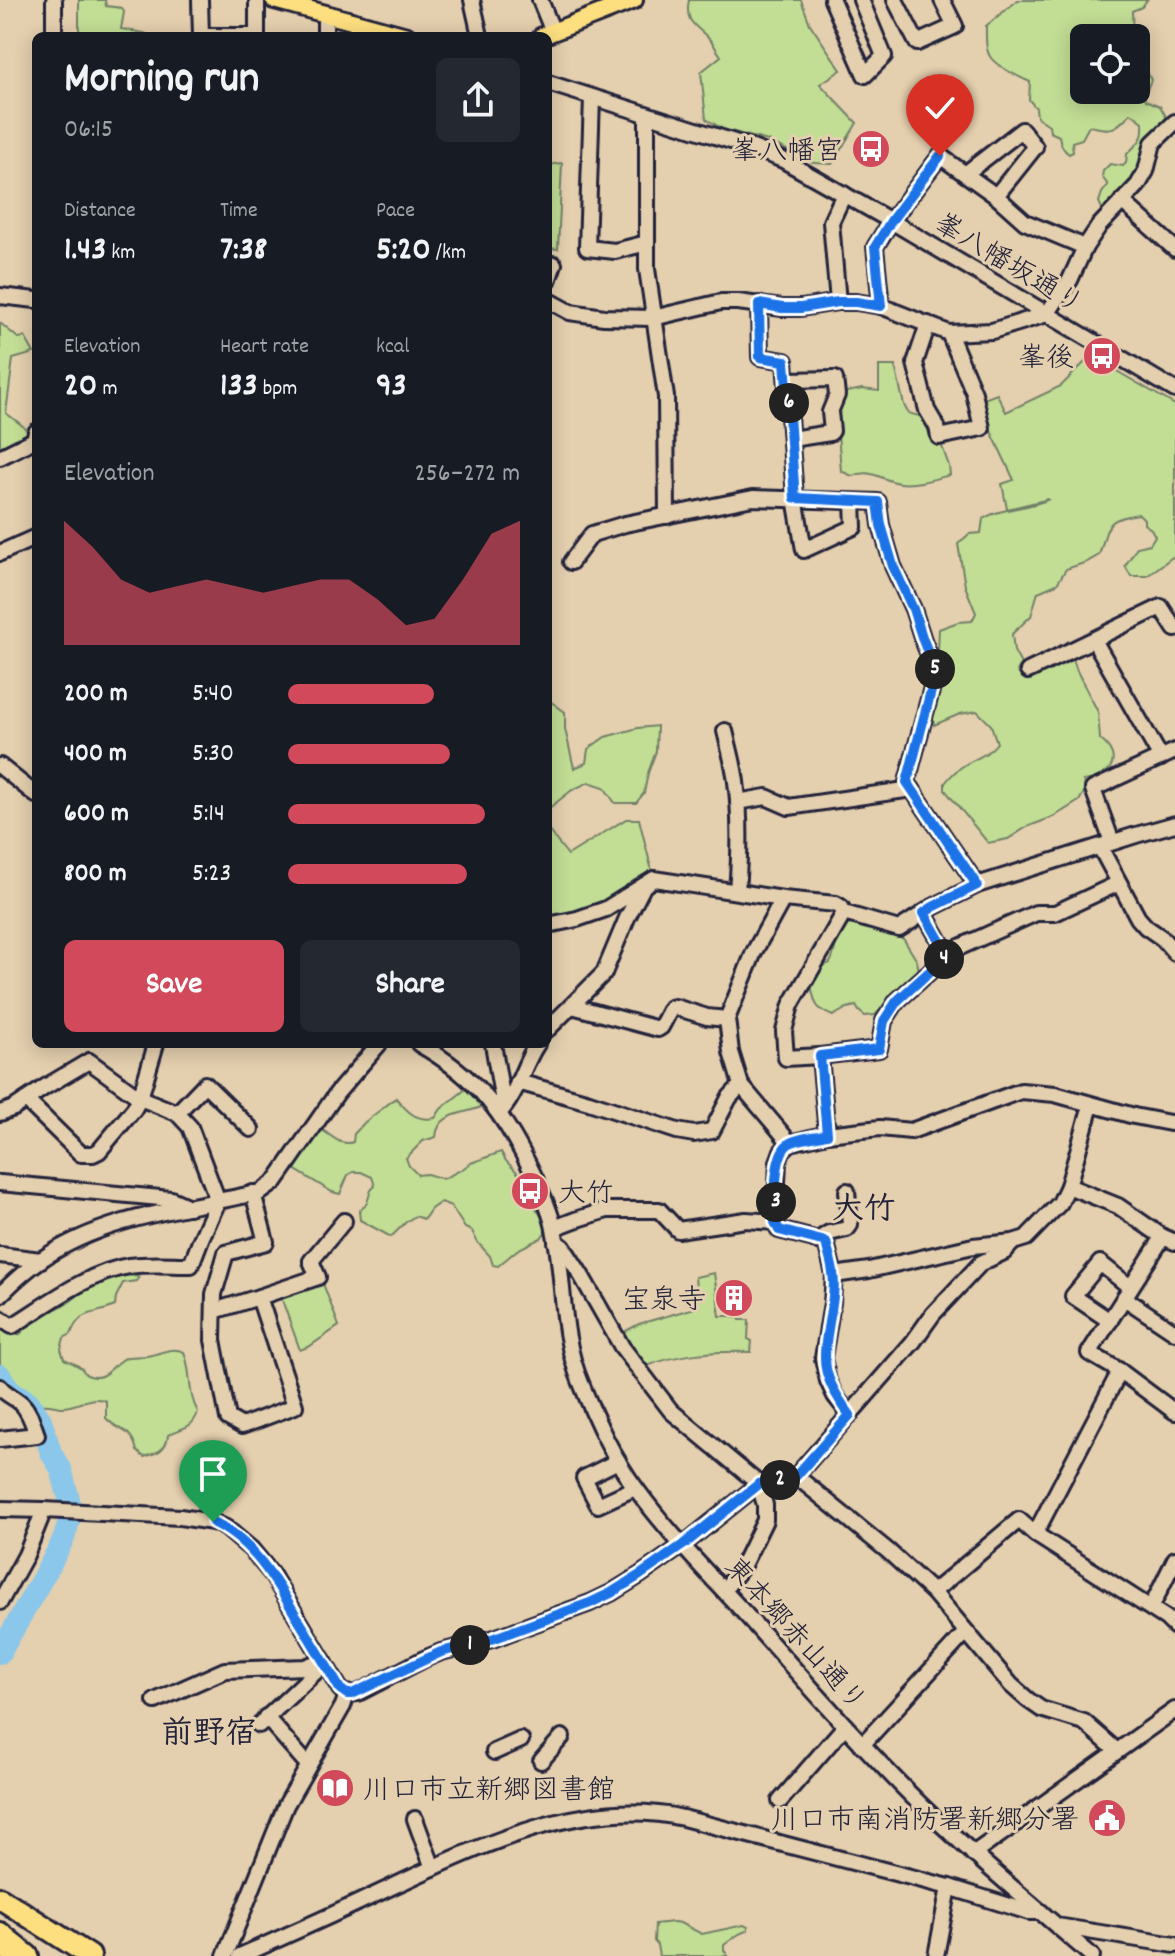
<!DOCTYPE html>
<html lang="en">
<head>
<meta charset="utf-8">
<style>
  :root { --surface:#171b24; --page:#242831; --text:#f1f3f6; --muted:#9ea1a6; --accent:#d1495b }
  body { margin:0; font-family:Dekko,"Klee One",sans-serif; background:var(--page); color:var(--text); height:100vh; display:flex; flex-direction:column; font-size:30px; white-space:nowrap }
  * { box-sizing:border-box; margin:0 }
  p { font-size:26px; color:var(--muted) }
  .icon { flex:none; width:44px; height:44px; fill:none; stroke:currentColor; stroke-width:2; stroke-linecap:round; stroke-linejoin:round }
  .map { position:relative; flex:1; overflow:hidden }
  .sheet { position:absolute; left:32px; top:32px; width:520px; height:1016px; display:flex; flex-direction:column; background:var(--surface); border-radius:12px; box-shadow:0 4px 20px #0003 }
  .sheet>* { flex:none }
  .controls { position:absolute; left:1070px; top:24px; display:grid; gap:16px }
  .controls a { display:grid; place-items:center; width:80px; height:80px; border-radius:12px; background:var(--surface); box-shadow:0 4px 20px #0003; font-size:40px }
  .pin { position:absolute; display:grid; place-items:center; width:68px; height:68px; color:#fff; margin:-82px -34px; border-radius:50% 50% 50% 0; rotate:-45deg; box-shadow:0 0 8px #0007 }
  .pin .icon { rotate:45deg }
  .km { position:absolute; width:40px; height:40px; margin:-20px; border-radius:50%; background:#222; color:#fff; font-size:22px; line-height:40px; text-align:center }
  .round { display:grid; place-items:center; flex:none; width:84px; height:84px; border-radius:12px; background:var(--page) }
  .summary { display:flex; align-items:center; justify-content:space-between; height:136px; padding:0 32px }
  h1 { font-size:44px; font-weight:700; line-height:60px }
  .stats { display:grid; grid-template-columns:repeat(3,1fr); gap:12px; height:136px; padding:8px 32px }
  .stats div { display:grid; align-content:center }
  .stats b { font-size:34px; font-weight:700 }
  .stats small { font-size:22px; font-weight:400 }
  .stats p { font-size:22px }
  .chart { height:224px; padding:16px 32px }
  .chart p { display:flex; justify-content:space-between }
  .chart svg { width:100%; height:144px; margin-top:8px; fill:var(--accent); opacity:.7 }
  .action { display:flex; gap:16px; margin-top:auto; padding:16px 32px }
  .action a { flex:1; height:92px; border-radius:12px; background:var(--accent); color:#fff; font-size:32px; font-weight:700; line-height:92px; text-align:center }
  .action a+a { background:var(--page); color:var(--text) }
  ul { padding:0 32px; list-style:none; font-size:26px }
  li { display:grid; grid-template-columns:128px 96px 1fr; align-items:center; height:60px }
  li i { height:20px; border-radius:10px; background:var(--accent) }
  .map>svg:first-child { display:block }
</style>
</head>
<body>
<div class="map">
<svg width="1175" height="1956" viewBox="0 0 1175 1956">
  <rect width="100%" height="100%" fill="#e4cfae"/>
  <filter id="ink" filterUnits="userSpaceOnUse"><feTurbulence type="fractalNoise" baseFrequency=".0125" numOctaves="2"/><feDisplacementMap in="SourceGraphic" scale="16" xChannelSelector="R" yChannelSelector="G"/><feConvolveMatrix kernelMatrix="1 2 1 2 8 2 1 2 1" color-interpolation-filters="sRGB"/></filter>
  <g filter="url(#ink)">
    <g fill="#c2dd94" stroke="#728068" stroke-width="2">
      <path d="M 79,0 L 105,0 L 106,6 L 122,8 L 124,12 L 121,29 L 144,33 L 151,36 L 79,36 Z"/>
      <path d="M 689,0 L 801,0 L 810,24 L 841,70 L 820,84 L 857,123 L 832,164 L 814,163 L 768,141 L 723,129 L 706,119 L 701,72 L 721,56 C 717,51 714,44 709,39 C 697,25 684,24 689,0 Z"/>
      <path d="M 1018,0 L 1147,0 L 1142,7 L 1132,11 L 1133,38 L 1084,38 L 1084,90 L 1136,90 L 1136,48 L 1151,80 L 1144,96 L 1146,100 L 1160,106 L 1169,122 C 1152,153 1135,192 1103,211 L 1099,202 L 1102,193 L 1108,185 L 1102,177 L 1103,171 L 1110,164 L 1123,166 L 1126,163 L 1127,154 C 1139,141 1144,142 1143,122 L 1131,113 C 1113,131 1114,131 1089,126 L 1082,139 L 1072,142 L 1073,152 L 1069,154 C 1063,150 1060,143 1059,136 L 1050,132 L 1049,125 L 1037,117 L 1036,108 L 1029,100 L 1030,82 C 1019,77 998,67 991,58 C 985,50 986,36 986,26 Z"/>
      <path d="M 562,163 L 558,249 L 548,248 L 548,165 Z"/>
      <path d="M 0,323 L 18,338 L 25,337 L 34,353 L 13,359 L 6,413 C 14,420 22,423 28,432 L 25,438 L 0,451 Z"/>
      <path d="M 1091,356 L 1175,405 L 1175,555 L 1147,576 L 1131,576 L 1125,566 L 1137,547 L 1150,544 L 1155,536 L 1151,529 L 1144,524 L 1144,519 L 1139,514 C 1104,519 1109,525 1099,555 L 1087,562 L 1066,569 L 1057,584 L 1038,592 L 1031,616 L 1012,634 L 1014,651 L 1021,664 L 1017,671 L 1021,677 L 1062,658 L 1073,659 L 1077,671 L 1098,712 L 1100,739 C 1125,760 1110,777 1083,781 L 1086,789 L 1079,801 L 1053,817 L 1027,827 L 1008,839 L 988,843 L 945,790 L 945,783 C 949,778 953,773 959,769 C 973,758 985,758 997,743 L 991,725 L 977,711 L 960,714 L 934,725 L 932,714 L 936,695 L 939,629 L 958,622 L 972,621 L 976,613 L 965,586 L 958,544 L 969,534 L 981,533 L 983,519 C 1002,507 1028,509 1049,499 L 1007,509 L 1002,484 L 1014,480 L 991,431 L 981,400 L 997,394 L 1006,412 L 1061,386 Z"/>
      <path d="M 879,366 L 895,366 L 904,405 L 908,413 L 926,418 L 934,440 L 940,441 L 949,466 L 950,475 C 935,479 916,485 900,483 C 879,480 874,468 852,476 L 841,471 L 837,420 L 842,393 L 862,389 L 879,391 Z"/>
      <path d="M 550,701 L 565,712 L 565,729 L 574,768 L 586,763 L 588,749 L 605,737 L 638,728 L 657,726 L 656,751 L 648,773 L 644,793 L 636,803 L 615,803 L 604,787 L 589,782 L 572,790 L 548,809 L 548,702 Z"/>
      <path d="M 626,819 L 639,819 L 652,871 L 652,879 L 624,897 L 548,924 L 548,830 L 568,855 Z"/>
      <path d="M 853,924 L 901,935 L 917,961 L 919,971 L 875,1015 L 865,1016 L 859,1011 L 856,1006 L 847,1008 L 833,1016 C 815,1009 815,1004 811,985 L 823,966 L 830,963 C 837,949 834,941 843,926 Z"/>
      <path d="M 467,1088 L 479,1099 L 483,1106 C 466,1115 438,1111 436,1137 L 423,1141 L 406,1158 L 409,1166 L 418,1175 L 427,1174 L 443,1179 L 461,1170 L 471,1163 L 501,1152 L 506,1161 L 517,1172 L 524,1184 L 525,1191 L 541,1216 L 546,1231 L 541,1238 L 517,1250 L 498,1266 L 493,1265 L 490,1256 L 478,1243 L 472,1231 L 465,1228 L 451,1206 L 441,1202 L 431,1209 L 424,1219 L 415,1216 L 406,1222 L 391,1237 L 360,1220 L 359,1211 L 367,1203 L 371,1190 L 375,1186 L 372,1177 L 361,1172 L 353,1172 L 348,1175 L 340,1194 L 332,1192 L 294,1169 L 297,1159 L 319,1128 C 330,1134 340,1147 353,1142 L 354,1134 L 365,1122 L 396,1098 C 407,1111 416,1122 435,1118 L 441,1109 Z"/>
      <path d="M 714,1273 L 720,1316 L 735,1316 L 735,1318 L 740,1318 L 740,1320 L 749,1320 L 748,1339 L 752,1341 L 751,1352 C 714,1351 679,1353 644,1367 L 618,1335 L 639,1324 L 698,1307 L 695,1277 Z"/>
      <path d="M 127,1275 L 139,1277 L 136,1281 L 123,1283 L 116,1297 L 115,1306 C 95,1315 79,1310 71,1334 L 64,1338 L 61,1349 L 64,1359 C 69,1361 76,1364 81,1368 C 86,1372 82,1374 90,1376 C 106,1382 114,1361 128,1357 C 134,1356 141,1357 147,1356 C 161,1354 170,1346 184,1352 C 192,1371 187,1394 198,1412 C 192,1430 182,1427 168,1435 C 167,1450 157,1453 144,1457 L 137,1451 C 131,1426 119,1433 106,1418 L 106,1401 C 90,1394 77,1408 61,1407 C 54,1406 49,1404 41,1405 C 33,1396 21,1394 13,1386 C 8,1381 6,1374 0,1370 L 0,1325 L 6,1332 L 14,1335 L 20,1334 L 34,1320 L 68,1303 L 96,1282 Z"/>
      <path d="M 322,1281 L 339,1326 L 310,1346 L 300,1350 L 281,1297 Z"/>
      <path d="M 674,1922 L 680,1923 L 702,1934 L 744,1925 L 748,1927 L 748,1930 L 739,1934 L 724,1945 L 724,1950 L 728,1956 L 659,1956 L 657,1945 L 654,1941 L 655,1924 Z"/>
    </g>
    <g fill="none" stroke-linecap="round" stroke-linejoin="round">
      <path stroke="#8ac7eb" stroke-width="22" d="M 0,1375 L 10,1390 L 29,1402 L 41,1420 L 51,1453 L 61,1469 L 69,1499 L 69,1521 L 64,1538 L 50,1565 L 0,1653"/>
      <g stroke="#22223b" stroke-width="20">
        <g id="minor">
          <path d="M 54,0 L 54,32"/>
          <path d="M 200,0 L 201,36 L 257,36 L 257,0"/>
          <path d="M 472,0 L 480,36"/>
          <path d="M 540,0 L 553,32"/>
          <path d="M 832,0 L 865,75 L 884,56 L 861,0"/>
          <path d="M 895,0 L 917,43 L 955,26 L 942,0"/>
          <path d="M 325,15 L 325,36"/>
          <path d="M 548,83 L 750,147 L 783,160 L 891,221 L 1175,390"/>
          <path d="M 592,98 L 587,248 L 615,251 L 647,243"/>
          <path d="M 647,115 L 647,269 L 666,397 L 667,516"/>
          <path d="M 965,174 L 1022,130 L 1035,147 L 996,196"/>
          <path d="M 1122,201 L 1175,249"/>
          <path d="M 548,281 L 554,264"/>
          <path d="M 0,296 L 36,300"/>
          <path d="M 548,300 L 570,312 L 604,317 L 653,318 L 721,302 L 738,302 L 782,308 L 801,308 L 838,302 L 856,302 L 881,306 L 949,333 L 992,331 L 1047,314 L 1070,280 L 1085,247 L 1099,226 L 1138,185 L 1146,171 L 1153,143 L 1175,122"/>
          <path d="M 838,302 L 831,222 L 844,194"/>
          <path d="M 759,304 L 760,357 L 785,361 L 795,498 L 804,550 L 854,527 L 853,502"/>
          <path d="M 881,306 L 875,247 L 891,221 L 940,156 L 996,196 L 1025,222 L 1085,247"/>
          <path d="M 928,324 L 915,363 L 927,410 L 937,427 L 939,437 L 982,428 L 974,393 L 949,333"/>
          <path d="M 788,380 L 835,379 L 837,395 L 830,412 L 832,431 L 830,433 L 791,439"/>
          <path d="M 0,457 L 34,440 L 36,432"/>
          <path d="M 0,553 L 34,538 L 36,538"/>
          <path d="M 571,562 L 592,534 L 625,524 L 753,498 L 878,502 L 881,525 L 893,566 L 913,609 L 923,640 L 936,672 L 907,782 L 977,885"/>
          <path d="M 1094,640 L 1161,758"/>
          <path d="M 1028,671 L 1161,607 L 1175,629"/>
          <path d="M 725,731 C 729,748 734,765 736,782 C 741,818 740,854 737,891"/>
          <path d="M 0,766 L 36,795"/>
          <path d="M 738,802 L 766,797 L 789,807 L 912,789"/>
          <path d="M 1112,842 L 1093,789 L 1175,751"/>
          <path d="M 1100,847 L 1138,918 L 1146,927 L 1162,938 L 1175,953"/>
          <path d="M 924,913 L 948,955"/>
          <path d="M 548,925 L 577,919 L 606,909 L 654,879 L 783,899 L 836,904 L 841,907 L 844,913 L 899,929 L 933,907 L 977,885 L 1136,835 L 1175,824"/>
          <path d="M 572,1006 L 658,1029 L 661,1027 L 671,1008 L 675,1007 L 707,1017 L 727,1019 L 731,1052 L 741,1085 L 790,1143"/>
          <path d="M 727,1019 L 754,952 L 783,899"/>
          <path d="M 548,1029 L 604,973 L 627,918 L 642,889"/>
          <path d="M 419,1044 C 479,1078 506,1116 535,1178 C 542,1194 551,1211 554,1229 C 565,1280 560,1334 581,1383 C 596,1420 613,1458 637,1490 C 672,1538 716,1581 756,1626 C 811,1688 865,1750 924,1808 C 978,1860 1035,1907 1092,1956"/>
          <path d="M 493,1044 L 504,1107"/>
          <path d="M 820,1056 L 786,1058 L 784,1031 L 791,1005 L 844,913"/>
          <path d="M 518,1082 L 589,1102 L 677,1131 L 694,1134 L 712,1131 L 729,1098 L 741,1085"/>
          <path d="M 26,1100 L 81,1154 L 93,1154 L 99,1151 L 134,1109 L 140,1098 L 156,1044"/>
          <path d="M 0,1113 L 14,1108 L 45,1087 L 89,1061 L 140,1098 L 177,1113 L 190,1127 L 218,1201 L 201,1239 L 191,1265 C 171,1265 149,1263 129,1266 C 89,1272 46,1305 12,1326 L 0,1318"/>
          <path d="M 177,1113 L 205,1084 L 251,1129"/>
          <path d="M 499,1113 C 518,1094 522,1066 537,1044"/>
          <path d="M 827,1134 L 820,1056 L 879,1049 L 884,1021 L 897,1001 L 948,955 L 960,947 L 1036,913 L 1055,913 L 1119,883"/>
          <path d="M 0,1183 L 171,1199 L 189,1207"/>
          <path d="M 1068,1186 L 1118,1206 L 1163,1237 L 1175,1242"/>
          <path d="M 253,1193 L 266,1242 L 226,1253 L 214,1294 L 213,1340 L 228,1418 L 242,1426 L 295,1406 L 259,1297 L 318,1277 L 311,1261 L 344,1221"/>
          <path d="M 554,1228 L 575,1220 L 607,1210 L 659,1210 L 678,1230 L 746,1220 L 775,1222"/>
          <path d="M 1163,1237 L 1089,1353 L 1120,1371 L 1175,1412"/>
          <path d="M 816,1241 L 829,1233 L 847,1229 L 850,1225 L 847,1191"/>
          <path d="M 556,1242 L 563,1247 L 581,1275 L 622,1347 L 671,1411 L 759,1484 L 765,1505 L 765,1520 L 742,1567 L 724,1590"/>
          <path d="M 0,1255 L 41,1260"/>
          <path d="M 834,1275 L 869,1270 L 973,1246 L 1013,1242 L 1026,1238 L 1060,1203 L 1068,1186 L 1091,1105"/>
          <path d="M 0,1295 C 13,1282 27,1269 42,1259 C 107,1215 187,1209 261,1192 L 275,1182 L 337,1093 L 379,1044"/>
          <path d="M 1124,1298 L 1175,1332"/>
          <path d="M 214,1311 L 259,1297"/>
          <path d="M 1110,1321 L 1073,1296 L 1100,1263 L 1130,1287"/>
          <path d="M 0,1387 C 6,1395 15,1397 22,1404 C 30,1412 33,1424 37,1435 L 0,1439"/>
          <path d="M 850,1415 L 835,1396 L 828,1381 L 823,1358 L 832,1303 L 834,1275 L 826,1242 L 779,1230 L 775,1222 L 778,1162 L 782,1151 L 790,1143 L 827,1134 L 880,1128 L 911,1131 L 1021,1091 L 1055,1094 L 1134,1116 L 1170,1123 L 1175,1123"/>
          <path d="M 618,1461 L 584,1478 L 598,1505 L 635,1488"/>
          <path d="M 796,1476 L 888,1551 L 933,1592 L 1011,1685 L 1028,1700 L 1041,1709 L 1084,1722 L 1117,1751"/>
          <path d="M 0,1509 L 44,1510 L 180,1517 L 213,1522 L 226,1528 L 251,1549 L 271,1573 L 340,1689 L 347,1694 L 358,1693 L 424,1659 L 441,1652 L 492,1639 L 590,1603 L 611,1593 L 640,1575 L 683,1545 L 759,1484 L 796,1476 L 913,1342 L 933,1314 L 981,1263 L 1004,1252 L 1013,1242"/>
          <path d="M 1035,1534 L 1120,1371"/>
          <path d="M 933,1592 L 1019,1520 L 1035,1534 L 1166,1618 L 1175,1627"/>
          <path d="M 0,1602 L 26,1555 L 44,1510"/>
          <path d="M 1151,1608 L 1175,1559"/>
          <path d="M 155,1701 L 225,1670 L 305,1667 L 323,1660"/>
          <path d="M 266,1717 L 308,1765"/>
          <path d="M 259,1725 L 325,1663"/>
          <path d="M 862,1745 L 966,1632"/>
          <path d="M 494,1752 L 521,1740"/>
          <path d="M 541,1761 L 562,1737"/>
          <path d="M 780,1801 L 845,1726"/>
          <path d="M 415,1819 L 433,1868"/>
          <path d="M 973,1854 L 1175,1710"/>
          <path d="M 1057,1926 L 1175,1945"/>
          <path d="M 225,1956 L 286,1805 L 343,1706 L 347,1694"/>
          <path d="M 240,1956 C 283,1937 326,1918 368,1898 C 463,1854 576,1794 683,1818 L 949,1887 L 1029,1912 L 1041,1912"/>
          <path d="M 936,1956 L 949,1887"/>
        </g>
      </g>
      <g stroke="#22223b" stroke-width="22">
        <g id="major">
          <path d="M 274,0 L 407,36"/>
          <path d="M 542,36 L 634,0"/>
          <path d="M 0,1948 L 12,1956"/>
        </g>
      </g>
      <g stroke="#22223b" stroke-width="26">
        <g id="highway">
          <path d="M 0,1898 L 90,1956"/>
          <path d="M 0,1933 L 28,1956"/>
        </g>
      </g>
      <use href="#minor" stroke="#e4cfae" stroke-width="14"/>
      <use href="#major" stroke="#fddf80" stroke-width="16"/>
      <use href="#highway" stroke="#fddf80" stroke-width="20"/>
    </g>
  </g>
  <g fill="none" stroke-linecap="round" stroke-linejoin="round" filter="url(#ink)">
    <g stroke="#fff" stroke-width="16">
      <path id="route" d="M 213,1522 C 254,1542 276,1581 298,1619 C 312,1642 326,1665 340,1689 L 347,1694 L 352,1694 L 441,1652 L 492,1639 L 590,1603 L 611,1593 L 640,1575 L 683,1545 L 759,1484 L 796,1476 L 850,1415 C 818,1372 823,1360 831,1310 C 833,1299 835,1284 833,1273 C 832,1263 828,1252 826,1242 L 779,1230 L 775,1222 C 776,1203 772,1153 790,1143 C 800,1138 816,1137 827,1134 L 820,1056 L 879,1049 L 884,1021 L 897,1001 L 948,955 L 924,913 L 933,907 L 977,885 L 907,782 L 936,672 L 923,640 L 913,609 L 893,566 L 881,525 L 878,502 L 795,498 L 785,361 L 760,357 L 759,304 L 782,308 L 801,308 L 838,302 L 856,302 L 881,306 L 875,247 L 891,221 L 940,156"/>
    </g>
    <use href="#route" stroke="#1a73e8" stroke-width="10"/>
  </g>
  <defs>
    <g id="bus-disc" transform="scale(2)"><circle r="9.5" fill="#d1495b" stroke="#e4cfae"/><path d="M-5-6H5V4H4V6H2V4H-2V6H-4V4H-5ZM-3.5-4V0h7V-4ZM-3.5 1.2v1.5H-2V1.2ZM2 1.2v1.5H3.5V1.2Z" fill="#fff"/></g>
    <g id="building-disc" transform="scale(2)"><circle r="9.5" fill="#d1495b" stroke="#e4cfae"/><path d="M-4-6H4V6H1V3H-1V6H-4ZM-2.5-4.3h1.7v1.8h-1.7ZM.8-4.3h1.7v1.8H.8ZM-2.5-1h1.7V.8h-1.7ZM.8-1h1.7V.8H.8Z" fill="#fff"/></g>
    <g id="library-disc" transform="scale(2)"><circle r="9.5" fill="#d1495b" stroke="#e4cfae"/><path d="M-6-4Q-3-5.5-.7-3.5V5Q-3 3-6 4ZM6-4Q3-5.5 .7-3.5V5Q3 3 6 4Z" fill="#fff"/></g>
    <g id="civic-disc" transform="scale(2)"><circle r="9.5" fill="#d1495b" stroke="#e4cfae"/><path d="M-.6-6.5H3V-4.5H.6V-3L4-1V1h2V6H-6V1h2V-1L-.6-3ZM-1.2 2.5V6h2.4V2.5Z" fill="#fff"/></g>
  </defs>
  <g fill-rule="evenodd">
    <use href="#bus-disc" x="871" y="149"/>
    <use href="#bus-disc" x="1102" y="356"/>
    <use href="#bus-disc" x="530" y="1191"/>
    <use href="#building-disc" x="734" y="1298"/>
    <use href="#library-disc" x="335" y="1788"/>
    <use href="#civic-disc" x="1107" y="1818"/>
  </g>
  <g text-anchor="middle" stroke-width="6" stroke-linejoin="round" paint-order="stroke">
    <g font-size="28" fill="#22223b" stroke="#e4cfae" text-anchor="end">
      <text x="843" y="159">峯八幡宮</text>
      <text x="1074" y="366">峯後</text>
      <text x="558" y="1201" text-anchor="start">大竹</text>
      <text x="706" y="1308">宝泉寺</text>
      <text x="363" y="1798" text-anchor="start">川口市立新郷図書館</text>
      <text x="1079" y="1828">川口市南消防署新郷分署</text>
    </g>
    <g font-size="28" fill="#22223b" stroke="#e4cfae">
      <text transform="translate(1010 262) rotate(31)" y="10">峯八幡坂通り</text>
      <text transform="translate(797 1633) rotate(48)" y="10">東本郷赤山通り</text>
    </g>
    <g font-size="32" font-weight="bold" fill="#22223b" stroke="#e4cfae">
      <text x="864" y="1218">大竹</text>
      <text x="209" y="1742">前野宿</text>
    </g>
  </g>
</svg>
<div class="controls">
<a><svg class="icon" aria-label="locate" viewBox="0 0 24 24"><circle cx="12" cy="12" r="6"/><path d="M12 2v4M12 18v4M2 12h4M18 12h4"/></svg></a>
</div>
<div class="pin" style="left:213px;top:1522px;background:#1e9e55"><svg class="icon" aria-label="arrive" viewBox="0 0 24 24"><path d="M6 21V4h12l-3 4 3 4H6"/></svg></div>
<div class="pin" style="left:940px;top:156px;background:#d93025"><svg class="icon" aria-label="check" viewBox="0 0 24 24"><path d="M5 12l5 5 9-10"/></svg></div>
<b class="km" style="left:470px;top:1645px">1</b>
<b class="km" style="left:780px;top:1480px">2</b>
<b class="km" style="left:776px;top:1202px">3</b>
<b class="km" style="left:944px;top:959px">4</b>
<b class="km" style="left:935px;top:669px">5</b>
<b class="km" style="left:789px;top:403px">6</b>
<section class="sheet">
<div class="summary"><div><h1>Morning run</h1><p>06:15</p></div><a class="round"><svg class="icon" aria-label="share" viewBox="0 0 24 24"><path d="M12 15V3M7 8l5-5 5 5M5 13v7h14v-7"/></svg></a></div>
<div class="stats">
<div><p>Distance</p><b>1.43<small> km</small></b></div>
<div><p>Time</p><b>7:38</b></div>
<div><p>Pace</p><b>5:20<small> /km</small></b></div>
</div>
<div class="stats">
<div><p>Elevation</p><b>20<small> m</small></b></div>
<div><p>Heart rate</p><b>133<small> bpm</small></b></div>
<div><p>kcal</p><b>93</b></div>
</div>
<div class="chart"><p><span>Elevation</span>256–272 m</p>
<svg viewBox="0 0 160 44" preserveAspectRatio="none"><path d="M0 44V6L10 14L20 24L30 28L40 26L50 24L60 26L70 28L80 26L90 24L100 24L110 30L120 38L130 36L140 24L150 10L160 6V44z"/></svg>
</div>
<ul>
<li><b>200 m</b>5:40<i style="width:63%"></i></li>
<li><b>400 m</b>5:30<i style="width:70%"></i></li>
<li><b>600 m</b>5:14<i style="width:85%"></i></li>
<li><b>800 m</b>5:23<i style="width:77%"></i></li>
</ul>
<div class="action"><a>Save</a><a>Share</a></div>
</section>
</div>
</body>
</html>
